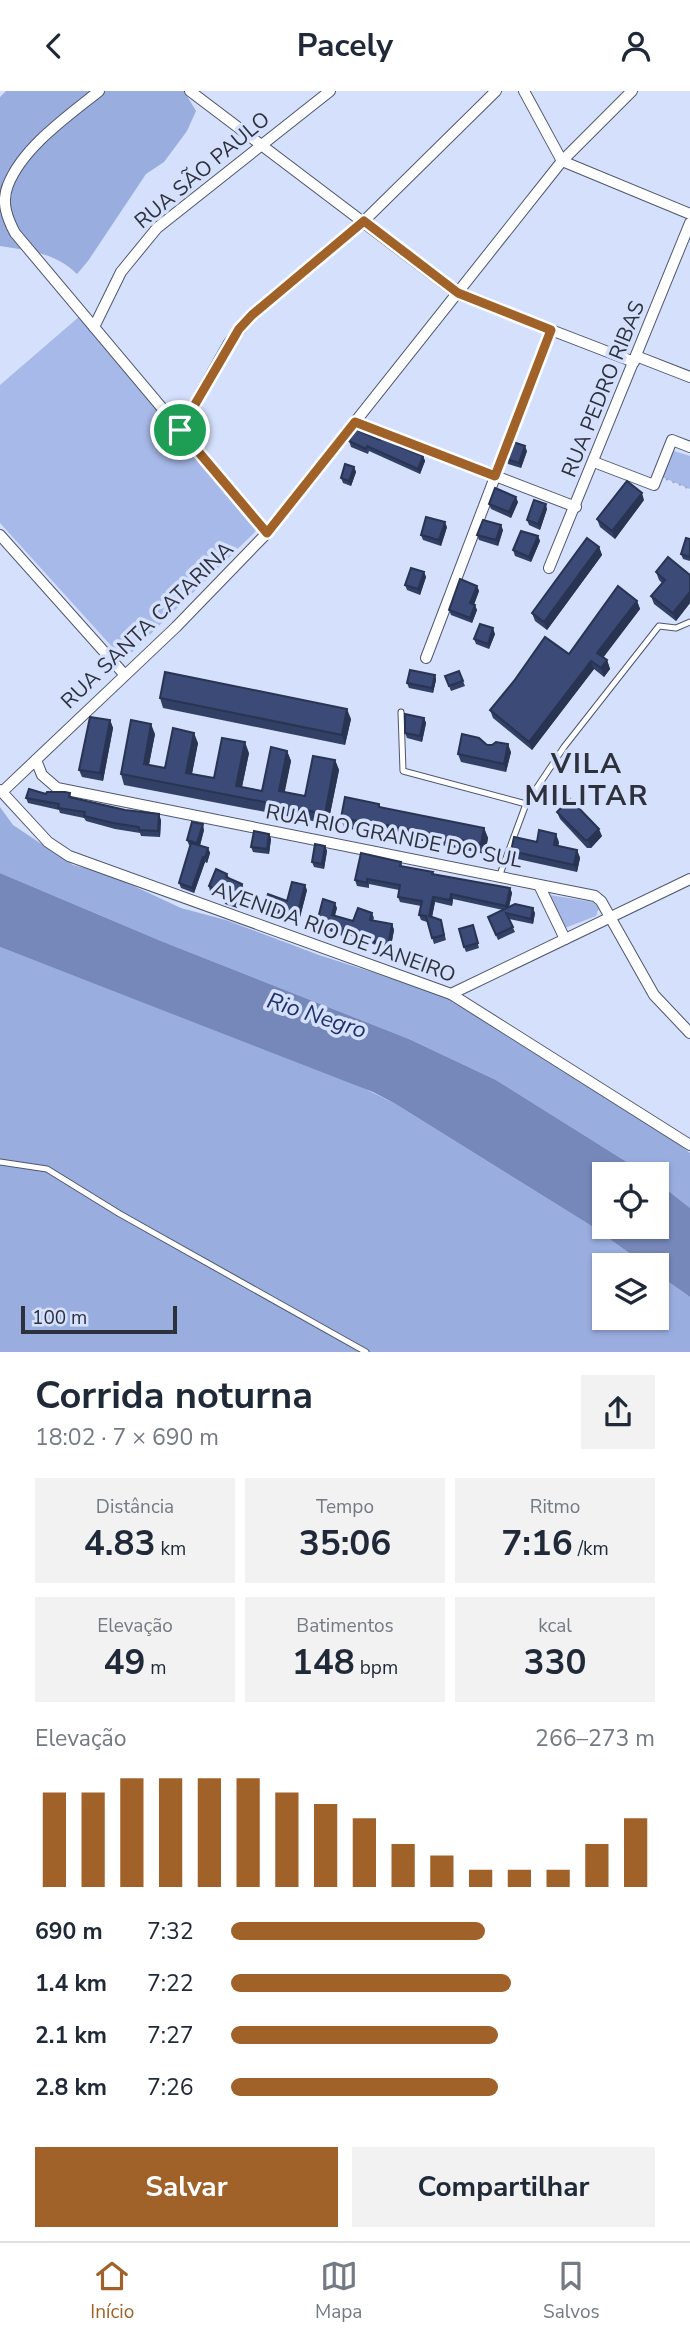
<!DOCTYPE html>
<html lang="pt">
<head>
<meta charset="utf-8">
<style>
  :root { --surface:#fff; --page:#f2f2f3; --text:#1f2937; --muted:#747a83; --line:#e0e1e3; --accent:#a1622a }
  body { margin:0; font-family:"Nunito Sans",sans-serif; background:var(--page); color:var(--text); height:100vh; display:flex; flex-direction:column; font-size:26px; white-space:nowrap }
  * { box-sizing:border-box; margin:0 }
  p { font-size:23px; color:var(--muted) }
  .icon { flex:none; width:38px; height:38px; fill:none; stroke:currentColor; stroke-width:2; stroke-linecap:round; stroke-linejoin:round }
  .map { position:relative; height:1261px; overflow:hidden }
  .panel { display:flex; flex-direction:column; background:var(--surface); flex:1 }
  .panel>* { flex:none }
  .fabs { position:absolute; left:592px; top:1071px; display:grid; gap:14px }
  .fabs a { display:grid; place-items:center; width:77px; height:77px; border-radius:0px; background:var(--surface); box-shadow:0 2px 5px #0004; font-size:35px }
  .scale { position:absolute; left:21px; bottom:18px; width:156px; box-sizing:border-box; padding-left:7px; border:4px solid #2d313c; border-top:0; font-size:19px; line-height:24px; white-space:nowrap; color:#2d313c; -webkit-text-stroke:5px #d5e0fc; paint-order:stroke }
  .pin { position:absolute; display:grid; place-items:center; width:60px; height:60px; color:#fff; margin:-30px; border:4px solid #fff; border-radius:50%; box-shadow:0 2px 7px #0007 }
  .round { display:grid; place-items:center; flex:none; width:74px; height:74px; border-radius:0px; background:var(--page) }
  .overview { display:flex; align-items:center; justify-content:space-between; height:119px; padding:0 35px }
  h1 { font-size:38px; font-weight:700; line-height:52px }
  .stats { display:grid; grid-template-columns:repeat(3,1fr); gap:10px; height:119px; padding:7px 35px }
  .stats div { display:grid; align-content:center; border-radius:0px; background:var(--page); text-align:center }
  .stats b { font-size:35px; font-weight:700 }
  .stats small { font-size:19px; font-weight:400 }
  .stats p { font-size:19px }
  .chart { height:196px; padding:14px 35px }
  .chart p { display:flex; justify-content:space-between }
  .chart svg { width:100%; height:126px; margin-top:7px; stroke:var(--accent); stroke-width:6 }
  .action { display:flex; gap:14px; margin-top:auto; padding:14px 35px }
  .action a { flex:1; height:80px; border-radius:0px; background:var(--accent); color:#fff; font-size:28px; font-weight:700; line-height:80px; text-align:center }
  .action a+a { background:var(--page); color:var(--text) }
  ul { padding:0 35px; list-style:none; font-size:23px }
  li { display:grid; grid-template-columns:112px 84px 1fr; align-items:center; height:52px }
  li i { height:18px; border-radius:9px; background:var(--accent) }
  header { display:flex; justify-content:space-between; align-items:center; height:91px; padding:0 35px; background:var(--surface); font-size:32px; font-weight:700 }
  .dock { display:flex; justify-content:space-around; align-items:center; height:98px; border-top:2px solid var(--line); background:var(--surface); font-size:19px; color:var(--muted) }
  .dock a { display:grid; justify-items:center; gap:4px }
  .dock .current { color:var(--accent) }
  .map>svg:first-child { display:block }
</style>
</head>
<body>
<header><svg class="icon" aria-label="back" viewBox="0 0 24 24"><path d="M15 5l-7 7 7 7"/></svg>Pacely<svg class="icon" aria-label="person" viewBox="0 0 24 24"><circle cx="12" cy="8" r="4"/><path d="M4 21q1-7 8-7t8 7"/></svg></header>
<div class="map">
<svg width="690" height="1261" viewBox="0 0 690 1261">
  <rect width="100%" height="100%" fill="#d5e0fc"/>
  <g fill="#a7b9e8">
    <path d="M 80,225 L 256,440 L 124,569 L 0,432 L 0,294 Z"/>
    <path d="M 674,360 L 690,365 L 690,398 L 662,386 Z"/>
    <path d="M 550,804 L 593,811 L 599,817 L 596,825 L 565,837 Z"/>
  </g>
  <g fill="#9aaddf">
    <path d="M 6,0 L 184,0 L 196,20 L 187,40 L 164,71 L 146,83 L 88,170 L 77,183 C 55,161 29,160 0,155 L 0,6 Z"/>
    <path d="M 0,716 L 13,734 L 73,774 L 110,784 L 181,817 L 226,829 L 319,864 L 446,905 L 628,1014 L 690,1062 L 690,1117 L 656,1090 L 656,1083 L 646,1083 L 496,989 L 409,948 L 161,850 L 0,782 Z"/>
    <path d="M 0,856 L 351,991 L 394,1012 L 590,1134 L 646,1174 L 604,1174 L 604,1227 L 656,1227 L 656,1182 L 690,1206 L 690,1261 L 0,1261 Z"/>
  </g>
  <path fill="#7688b9" d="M 0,782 L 161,850 L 409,948 L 496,989 L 646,1083 L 604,1083 L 604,1136 L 656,1136 L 656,1090 L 690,1117 L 690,1206 L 656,1182 L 656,1174 L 646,1174 L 590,1134 L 394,1012 L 373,1001 L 0,856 Z"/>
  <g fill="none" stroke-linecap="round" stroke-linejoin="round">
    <g stroke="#4e576f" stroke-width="7">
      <g id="lane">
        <path d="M 401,621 L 403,680 L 526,713"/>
        <path d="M 499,786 L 526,713 L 564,656 L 659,535 L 676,537 L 690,531"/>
        <path d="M 0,1071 L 47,1078 L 120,1123 L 366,1261"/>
      </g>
    </g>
    <g stroke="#4e576f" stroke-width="12">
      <g id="street">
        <path d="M 99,0 C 68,25 23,56 8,94 C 1,111 7,127 15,142 L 267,442"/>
        <path d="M 190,0 L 458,203 L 634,271"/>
        <path d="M 524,0 L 562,70 L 690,123"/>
        <path d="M 94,236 L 121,181 L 157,137 L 330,0"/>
        <path d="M 636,265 L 690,286"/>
        <path d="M 355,331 L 576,416"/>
        <path d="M 180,339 L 229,252 L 252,224 L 364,130 L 496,0"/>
        <path d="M 594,371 L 654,394 L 672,349 L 690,356"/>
        <path d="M 0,444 L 124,583"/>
        <path d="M 549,477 L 690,132"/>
        <path d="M 426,567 L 551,239"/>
        <path d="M 36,669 L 42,684 L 57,697 L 595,805 L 601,810 L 654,904 L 690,942"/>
        <path d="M 0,699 L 48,751 L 69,765 L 451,903 L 690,1054"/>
        <path d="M 2,701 L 176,536 L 267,442 L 562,70 L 632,0"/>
        <path d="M 539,794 L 565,848"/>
        <path d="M 451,903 L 690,788"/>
      </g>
    </g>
    <path stroke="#9ea7be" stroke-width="2" stroke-dasharray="2 5" stroke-linecap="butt" d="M 666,388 L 690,398"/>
    <use href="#lane" stroke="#fff" stroke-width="5"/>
    <use href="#street" stroke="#fff" stroke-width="10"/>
  </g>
  <g fill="#334065">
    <path d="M 380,349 L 423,365 L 425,370 L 420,383 L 369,360 L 368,363 L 351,356 L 349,350 Z"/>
    <path d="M 527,360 L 521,377 L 508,373 L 506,368 Z"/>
    <path d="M 354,376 L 356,381 L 351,395 L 343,392 L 341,387 Z"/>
    <path d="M 644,409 L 615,448 L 600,436 L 597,428 Z"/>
    <path d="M 518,411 L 511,427 L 491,418 L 489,413 Z"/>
    <path d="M 547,418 L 540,439 L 529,434 L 527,429 Z"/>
    <path d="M 447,436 L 441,455 L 423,449 L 421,444 Z"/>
    <path d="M 503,439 L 498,455 L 479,449 L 477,444 Z"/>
    <path d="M 538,445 L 540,450 L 531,471 L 515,465 L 513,459 Z"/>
    <path d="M 690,448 L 690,470 L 683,468 L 681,463 Z"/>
    <path d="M 599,456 L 602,464 L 547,539 L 535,530 L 532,522 Z"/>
    <path d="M 424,481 L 426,486 L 420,504 L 407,499 L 405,494 Z"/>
    <path d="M 656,481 L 690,484 L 690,512 L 676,530 L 654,513 L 651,505 L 662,492 L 659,489 Z"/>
    <path d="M 477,495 L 479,500 L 474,514 L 477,519 L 472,532 L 451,524 L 449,519 Z"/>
    <path d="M 637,510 L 640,518 L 603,567 L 607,569 L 610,578 L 604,586 L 594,578 L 532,659 L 493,627 L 490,619 L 569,563 Z"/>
    <path d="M 495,543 L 489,558 L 476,553 L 474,548 Z"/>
    <path d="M 459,580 L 465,595 L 451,600 L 445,585 Z"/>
    <path d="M 435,584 L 436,589 L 433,602 L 409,597 L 407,592 Z"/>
    <path d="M 160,607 L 351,628 L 345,654 L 163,617 Z"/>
    <path d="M 424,627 L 426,632 L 422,651 L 407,647 L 405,642 Z"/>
    <path d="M 110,629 L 113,637 L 103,690 L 82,686 L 79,679 Z"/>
    <path d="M 155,643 L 149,674 L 165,677 L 198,652 L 192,683 L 214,687 L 249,662 L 242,696 L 262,700 L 287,660 L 291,670 L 284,701 L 305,705 L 335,669 L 339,679 L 328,733 L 124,694 L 121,683 Z"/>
    <path d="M 487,654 L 511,661 L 506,681 L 461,671 L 458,663 Z"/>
    <path d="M 70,702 L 71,706 L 161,729 L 160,746 L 141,745 L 140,742 L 115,738 L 86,730 L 84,727 L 60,722 L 59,719 L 28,712 L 26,707 L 46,703 Z"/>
    <path d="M 380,716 L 484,737 L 488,747 L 485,763 L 379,741 L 379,743 L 344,737 L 341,727 Z"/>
    <path d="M 557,721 L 602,745 L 591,757 L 587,757 L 560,728 Z"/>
    <path d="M 204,739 L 200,755 L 208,757 L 210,762 L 207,772 L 205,771 L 194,802 L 181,797 L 179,792 L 191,755 L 189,754 L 187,749 Z"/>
    <path d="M 269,743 L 271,748 L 269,763 L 253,761 L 251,756 Z"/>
    <path d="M 537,751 L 559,751 L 558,755 L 577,759 L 580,767 L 577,781 L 513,767 L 511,760 Z"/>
    <path d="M 325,755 L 327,760 L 324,778 L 314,776 L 312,771 Z"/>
    <path d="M 401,771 L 402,775 L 434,783 L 510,797 L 512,802 L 509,816 L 535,822 L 533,833 L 509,828 L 515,841 L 498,849 L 488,826 L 503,819 L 453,808 L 452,815 L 435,811 L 432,826 L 441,829 L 446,849 L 434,853 L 427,831 L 421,829 L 419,824 L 421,815 L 400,811 L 398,806 L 399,799 L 369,793 L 369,797 L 357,795 L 355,789 Z"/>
    <path d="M 227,783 L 229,787 L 242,793 L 244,798 L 237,817 L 225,813 L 224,806 L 210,801 L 209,795 Z"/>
    <path d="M 307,799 L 299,830 L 278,825 L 277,827 L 264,822 L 263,817 L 287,810 Z"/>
    <path d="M 337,817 L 335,825 L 353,830 L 372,822 L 374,827 L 373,830 L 392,833 L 394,839 L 390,860 L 377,857 L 376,854 L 346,843 L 345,846 L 319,836 L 317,831 Z"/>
    <path d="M 473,834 L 479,857 L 466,861 L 464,856 Z"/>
  </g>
  <g fill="#293453">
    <path d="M 525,355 L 527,360 L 521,377 L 519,372 Z"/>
    <path d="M 423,365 L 425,370 L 420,383 L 418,378 Z"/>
    <path d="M 354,376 L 356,381 L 351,395 L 349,390 Z"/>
    <path d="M 642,402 L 644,409 L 615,448 L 612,440 Z"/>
    <path d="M 516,406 L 518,411 L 511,427 L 509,421 Z"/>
    <path d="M 546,413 L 547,418 L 540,439 L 538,433 Z"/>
    <path d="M 445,431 L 447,436 L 441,455 L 439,449 Z"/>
    <path d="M 501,434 L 503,439 L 498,455 L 496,449 Z"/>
    <path d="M 538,445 L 540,450 L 531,471 L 529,466 Z"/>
    <path d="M 599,456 L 602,464 L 547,539 L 544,531 Z"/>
    <path d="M 424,481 L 426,486 L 420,504 L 418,498 Z"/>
    <path d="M 477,495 L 479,500 L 472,518 L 470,512 Z"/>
    <path d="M 690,501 L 690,512 L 676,530 L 673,522 Z"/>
    <path d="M 637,510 L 640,518 L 600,570 L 597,562 Z"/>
    <path d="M 475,514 L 477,519 L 472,532 L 470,527 Z"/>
    <path d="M 493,537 L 495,543 L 489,558 L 488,553 Z"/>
    <path d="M 607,569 L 610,578 L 604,586 L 601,577 Z"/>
    <path d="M 591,570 L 594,578 L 532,659 L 529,651 Z"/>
    <path d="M 435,584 L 436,589 L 433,602 L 432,597 Z"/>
    <path d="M 347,618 L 351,628 L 345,654 L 342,644 Z"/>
    <path d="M 424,627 L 426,632 L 422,651 L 420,645 Z"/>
    <path d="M 110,629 L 113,637 L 103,690 L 100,682 Z"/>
    <path d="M 151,633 L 155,643 L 147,683 L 144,673 Z"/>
    <path d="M 194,642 L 198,652 L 190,692 L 186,682 Z"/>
    <path d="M 245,651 L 249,662 L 240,705 L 236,695 Z"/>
    <path d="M 508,653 L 511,661 L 506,681 L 504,673 Z"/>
    <path d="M 287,660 L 291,670 L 283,710 L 279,700 Z"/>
    <path d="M 335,669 L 339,679 L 328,733 L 325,723 Z"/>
    <path d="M 159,723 L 161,729 L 160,746 L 158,740 Z"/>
    <path d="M 203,733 L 204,739 L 199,757 L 197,752 Z"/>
    <path d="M 484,737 L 488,747 L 485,763 L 481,753 Z"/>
    <path d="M 599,738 L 602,745 L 591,757 L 588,749 Z"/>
    <path d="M 269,743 L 271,748 L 269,763 L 267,758 Z"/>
    <path d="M 556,743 L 559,751 L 557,762 L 554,754 Z"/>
    <path d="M 325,755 L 327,760 L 324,778 L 322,773 Z"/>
    <path d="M 208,757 L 210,762 L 207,772 L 205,767 Z"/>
    <path d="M 577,759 L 580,767 L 577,781 L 574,774 Z"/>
    <path d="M 203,766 L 205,771 L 194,802 L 192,797 Z"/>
    <path d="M 242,793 L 244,798 L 237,817 L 235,812 Z"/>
    <path d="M 305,794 L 307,799 L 299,830 L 297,825 Z"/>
    <path d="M 510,797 L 512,802 L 508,820 L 506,815 Z"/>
    <path d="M 451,803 L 453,808 L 452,815 L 450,809 Z"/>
    <path d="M 433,806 L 435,811 L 431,831 L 429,825 Z"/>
    <path d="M 335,812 L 337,817 L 333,829 L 332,824 Z"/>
    <path d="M 533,817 L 535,822 L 533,833 L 531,828 Z"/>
    <path d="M 392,833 L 394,839 L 390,860 L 388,855 Z"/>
  </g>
  <g fill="#3b4a76" stroke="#293453" stroke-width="2">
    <path d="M 355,338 L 380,349 L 382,346 L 399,353 L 398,355 L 423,365 L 418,378 L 367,355 L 366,358 L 349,350 Z"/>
    <path d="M 513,351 L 525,355 L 519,372 L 506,368 Z"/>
    <path d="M 345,373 L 354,376 L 349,390 L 341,387 Z"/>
    <path d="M 627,390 L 642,402 L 612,440 L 597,428 Z"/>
    <path d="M 495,397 L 516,406 L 509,421 L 489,413 Z"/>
    <path d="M 534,409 L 546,413 L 538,433 L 527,429 Z"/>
    <path d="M 426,426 L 445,431 L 439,449 L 421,444 Z"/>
    <path d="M 483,429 L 501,434 L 496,449 L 477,444 Z"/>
    <path d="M 521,440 L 538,445 L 529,466 L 513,459 Z"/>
    <path d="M 587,447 L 599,456 L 544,531 L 532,522 Z"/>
    <path d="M 686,447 L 690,448 L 690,466 L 681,463 Z"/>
    <path d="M 668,466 L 690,484 L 690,501 L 673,522 L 651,505 L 665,489 L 656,481 Z"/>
    <path d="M 411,477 L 424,481 L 418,498 L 405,494 Z"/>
    <path d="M 460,488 L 477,495 L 470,512 L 475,514 L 470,527 L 449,519 Z"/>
    <path d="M 618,495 L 637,510 L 597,562 L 607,569 L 601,577 L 591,570 L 529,651 L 490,619 L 514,590 L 545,546 L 569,563 Z"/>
    <path d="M 480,533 L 493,537 L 488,553 L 474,548 Z"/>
    <path d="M 410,579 L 435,584 L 432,597 L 407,592 Z"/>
    <path d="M 459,580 L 463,590 L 449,595 L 445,585 Z"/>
    <path d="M 165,581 L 347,618 L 342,644 L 160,607 Z"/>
    <path d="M 405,623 L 424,627 L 420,645 L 405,642 Z"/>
    <path d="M 90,626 L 110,629 L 100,682 L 79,679 Z"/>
    <path d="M 131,629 L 151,633 L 144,673 L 165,677 L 173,637 L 194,642 L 186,682 L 214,687 L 222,647 L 245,651 L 236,695 L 262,700 L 271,656 L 287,660 L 279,700 L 305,705 L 313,665 L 335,669 L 325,723 L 121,683 Z"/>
    <path d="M 462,643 L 479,647 L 487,654 L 492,654 L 496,651 L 508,653 L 504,673 L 458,663 Z"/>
    <path d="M 29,698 L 46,703 L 47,701 L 65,701 L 70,702 L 69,706 L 125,719 L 159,723 L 158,740 L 139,739 L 139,736 L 113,732 L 84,725 L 85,721 L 58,717 L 59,713 L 26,707 Z"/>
    <path d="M 345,706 L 379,713 L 379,716 L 484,737 L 481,753 L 376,732 L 375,733 L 341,727 Z"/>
    <path d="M 570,708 L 599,738 L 588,749 L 585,749 L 557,721 Z"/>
    <path d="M 192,731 L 203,733 L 197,752 L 187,749 Z"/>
    <path d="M 539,739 L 556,743 L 554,754 L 577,759 L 574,774 L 511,760 L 514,746 L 537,751 Z"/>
    <path d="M 254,740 L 269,743 L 267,758 L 251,756 Z"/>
    <path d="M 191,752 L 208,757 L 205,767 L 203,766 L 192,797 L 179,792 Z"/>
    <path d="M 315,753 L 325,755 L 322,773 L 312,771 Z"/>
    <path d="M 361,762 L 401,771 L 400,775 L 433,781 L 432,783 L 510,797 L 506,815 L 451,803 L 450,809 L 433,806 L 429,825 L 441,829 L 444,844 L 432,847 L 426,825 L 419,824 L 422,810 L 398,806 L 400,794 L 367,788 L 367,792 L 355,789 Z"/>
    <path d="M 216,778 L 227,783 L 226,786 L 242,793 L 235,812 L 224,808 L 226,803 L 209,795 Z"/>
    <path d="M 292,791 L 305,794 L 297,825 L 276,820 L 275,822 L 263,817 L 268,803 L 287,810 Z"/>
    <path d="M 323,808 L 335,812 L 332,824 L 353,830 L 358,817 L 372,822 L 370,829 L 392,833 L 388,855 L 375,852 L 375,850 L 344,838 L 343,841 L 317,831 Z"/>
    <path d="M 515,813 L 533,817 L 531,828 L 506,822 L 513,836 L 496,844 L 488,826 Z"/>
    <path d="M 473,834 L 478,852 L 464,856 L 459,838 Z"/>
  </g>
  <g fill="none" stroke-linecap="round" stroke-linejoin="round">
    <g stroke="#fff" stroke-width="14">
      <path id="route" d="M 364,130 L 458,202 L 551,239 L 495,385 L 355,331 L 267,442 L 180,339 L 239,238 L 252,224 Z"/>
    </g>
    <use href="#route" stroke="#a1622a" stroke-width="9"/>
  </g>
  <g text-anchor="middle" stroke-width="7" stroke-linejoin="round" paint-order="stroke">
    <g font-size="21" fill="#2d313c" stroke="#d5e0fc">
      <text transform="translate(202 79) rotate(-40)" y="7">RUA SÃO PAULO</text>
      <text transform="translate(603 298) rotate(-68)" y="7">RUA PEDRO RIBAS</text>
      <text transform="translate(147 534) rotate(-44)" y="7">RUA SANTA CATARINA</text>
      <text transform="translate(394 745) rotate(11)" y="7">RUA RIO GRANDE DO SUL</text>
      <text transform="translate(334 841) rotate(20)" y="7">AVENIDA RIO DE JANEIRO</text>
    </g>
    <g font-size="23" font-style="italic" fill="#20306c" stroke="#d5e0fc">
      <text transform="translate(317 924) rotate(18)" y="8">Rio Negro</text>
    </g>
    <g font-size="28" font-weight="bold" letter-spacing="2" fill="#2d313c" stroke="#d5e0fc">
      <text x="587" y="682">VILA<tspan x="587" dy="32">MILITAR</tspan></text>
    </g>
  </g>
</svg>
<div class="fabs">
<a><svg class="icon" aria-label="locate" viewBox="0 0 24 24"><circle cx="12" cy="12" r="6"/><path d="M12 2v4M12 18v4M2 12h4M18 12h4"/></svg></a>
<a><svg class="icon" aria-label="layers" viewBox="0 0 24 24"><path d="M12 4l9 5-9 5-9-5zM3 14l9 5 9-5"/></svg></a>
</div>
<div class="scale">100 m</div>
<div class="pin" style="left:180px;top:339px;background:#1e9e55"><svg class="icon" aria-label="arrive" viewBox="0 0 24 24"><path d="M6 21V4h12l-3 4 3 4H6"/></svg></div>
</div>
<section class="panel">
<div class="overview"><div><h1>Corrida noturna</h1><p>18:02 · 7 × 690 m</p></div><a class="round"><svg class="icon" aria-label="share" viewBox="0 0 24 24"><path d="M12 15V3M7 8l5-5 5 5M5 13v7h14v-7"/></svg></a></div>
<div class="stats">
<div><p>Distância</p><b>4.83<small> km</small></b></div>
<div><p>Tempo</p><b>35:06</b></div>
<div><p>Ritmo</p><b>7:16<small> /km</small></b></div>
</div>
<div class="stats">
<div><p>Elevação</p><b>49<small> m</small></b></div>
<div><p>Batimentos</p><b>148<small> bpm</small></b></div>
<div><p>kcal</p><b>330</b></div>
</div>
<div class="chart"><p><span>Elevação</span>266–273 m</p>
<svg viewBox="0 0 160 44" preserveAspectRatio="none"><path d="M5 44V11M15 44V11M25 44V6M35 44V6M45 44V6M55 44V6M65 44V11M75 44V15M85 44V20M95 44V29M105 44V33M115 44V38M125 44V38M135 44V38M145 44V29M155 44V20"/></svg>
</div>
<ul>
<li><b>690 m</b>7:32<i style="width:60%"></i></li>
<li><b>1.4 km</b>7:22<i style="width:66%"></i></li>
<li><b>2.1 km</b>7:27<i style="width:63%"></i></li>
<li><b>2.8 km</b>7:26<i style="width:63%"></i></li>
</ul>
<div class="action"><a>Salvar</a><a>Compartilhar</a></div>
</section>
<nav class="dock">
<a class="current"><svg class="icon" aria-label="home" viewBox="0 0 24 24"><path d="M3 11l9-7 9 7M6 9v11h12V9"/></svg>Início</a>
<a><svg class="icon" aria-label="map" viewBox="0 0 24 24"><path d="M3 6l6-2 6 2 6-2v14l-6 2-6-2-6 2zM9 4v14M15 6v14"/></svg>Mapa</a>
<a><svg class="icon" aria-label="saved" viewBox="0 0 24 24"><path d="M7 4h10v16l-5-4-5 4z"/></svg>Salvos</a>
</nav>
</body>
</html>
